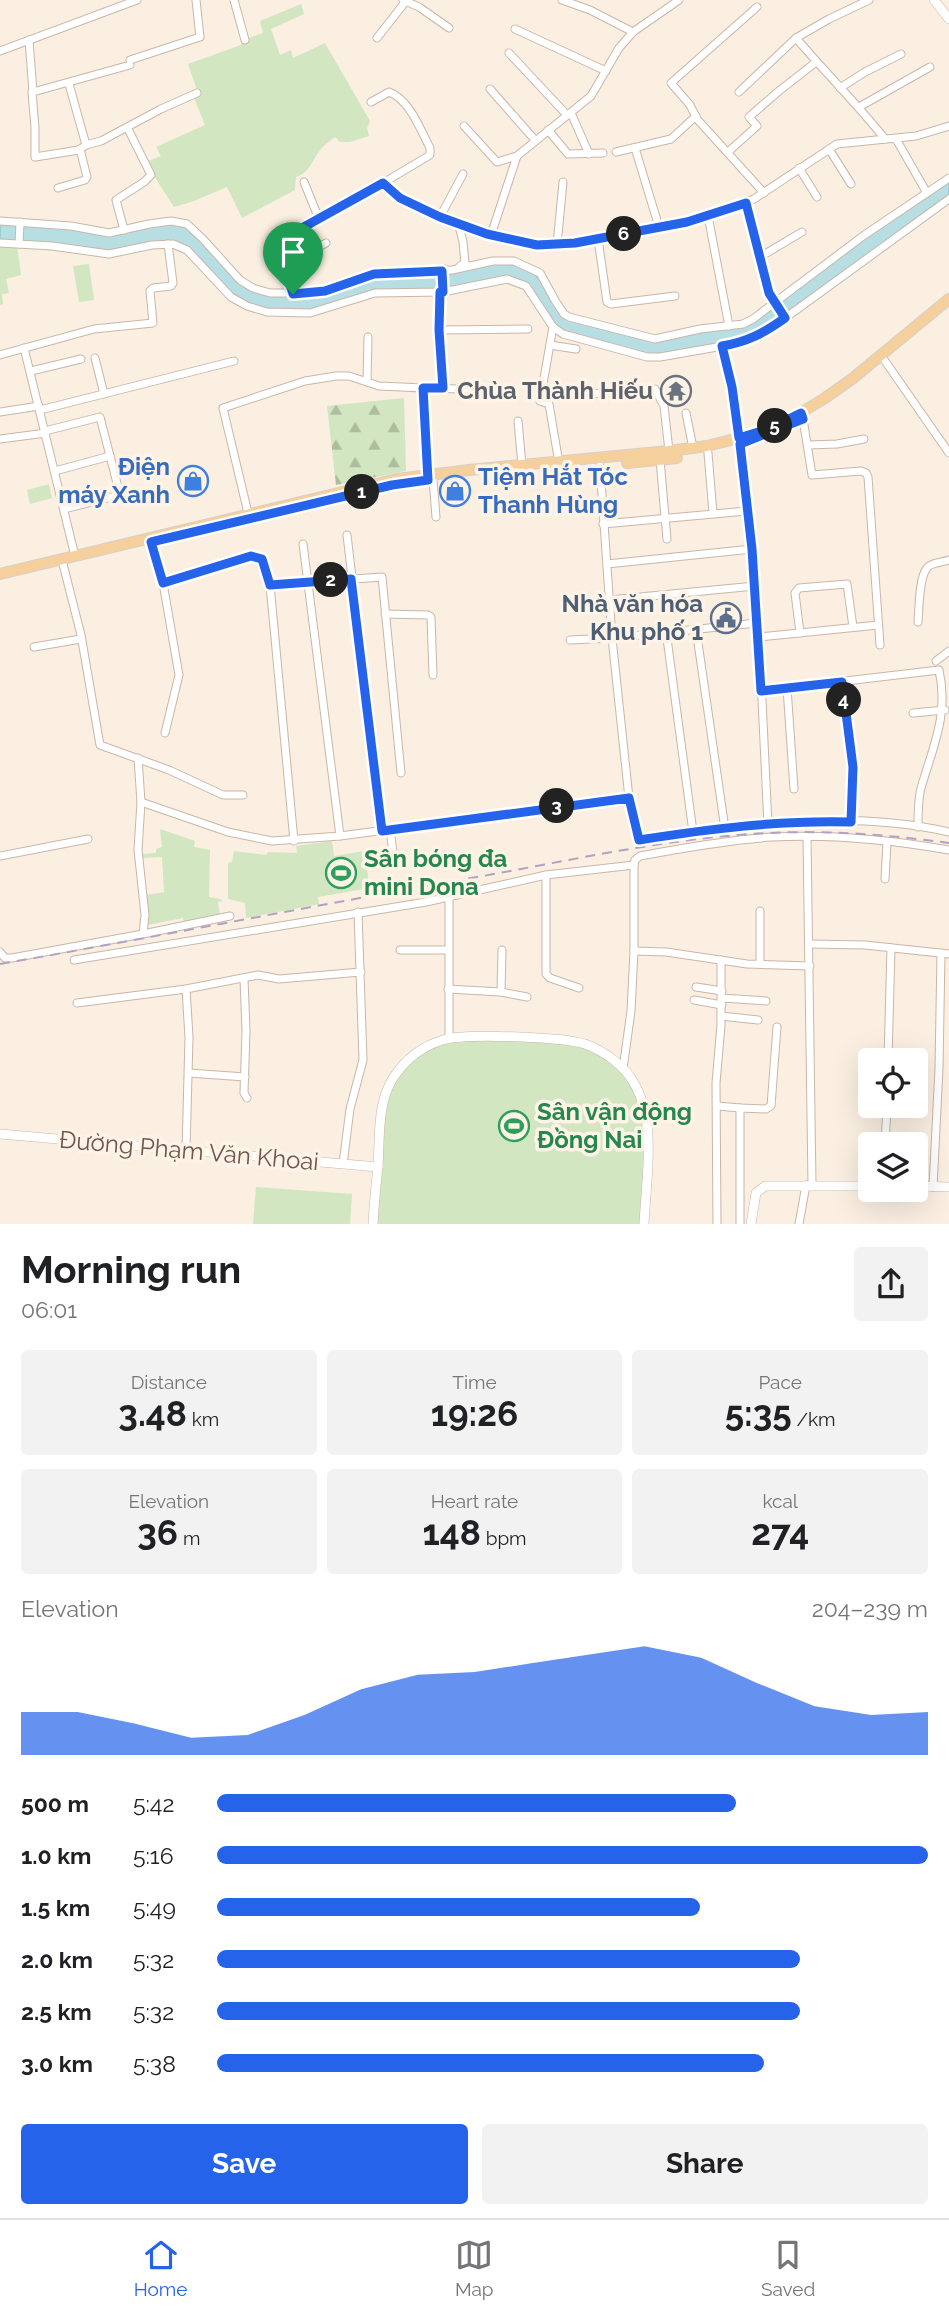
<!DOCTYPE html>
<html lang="en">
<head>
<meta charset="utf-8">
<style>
  :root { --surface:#fff; --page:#f2f2f2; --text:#202124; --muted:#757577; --line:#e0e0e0; --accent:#2563eb }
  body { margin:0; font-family:Raleway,sans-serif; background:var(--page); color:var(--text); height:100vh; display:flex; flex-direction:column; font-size:26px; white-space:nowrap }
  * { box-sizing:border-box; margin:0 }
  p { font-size:23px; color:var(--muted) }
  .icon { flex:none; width:38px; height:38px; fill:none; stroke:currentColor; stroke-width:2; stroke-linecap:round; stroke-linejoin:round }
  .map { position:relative; height:1224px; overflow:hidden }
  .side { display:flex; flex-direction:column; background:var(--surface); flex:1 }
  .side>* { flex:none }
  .fabs { position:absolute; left:858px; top:1048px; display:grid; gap:14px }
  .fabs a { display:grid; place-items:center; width:70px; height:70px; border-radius:7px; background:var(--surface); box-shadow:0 7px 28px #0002; font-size:35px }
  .pin { position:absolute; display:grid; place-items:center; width:60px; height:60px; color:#fff; margin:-72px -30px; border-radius:50% 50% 50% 0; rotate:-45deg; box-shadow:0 0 7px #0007 }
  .pin .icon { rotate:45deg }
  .km { position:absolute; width:35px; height:35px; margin:-18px; border-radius:50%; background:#222; color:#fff; font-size:19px; line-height:35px; text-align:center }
  .round { display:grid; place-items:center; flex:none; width:74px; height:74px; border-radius:7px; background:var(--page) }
  .summary { display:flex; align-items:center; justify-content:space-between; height:119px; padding:0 21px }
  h1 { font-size:38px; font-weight:700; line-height:52px }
  .metrics { display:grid; grid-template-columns:repeat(3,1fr); gap:10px; height:119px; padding:7px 21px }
  .metrics div { display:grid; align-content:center; border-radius:7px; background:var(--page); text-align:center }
  .metrics b { font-size:35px; font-weight:700 }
  .metrics small { font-size:19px; font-weight:400 }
  .metrics p { font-size:19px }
  .chart { height:196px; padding:14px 21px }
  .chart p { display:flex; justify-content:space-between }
  .chart svg { width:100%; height:126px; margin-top:7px; fill:var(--accent); opacity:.7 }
  .button { display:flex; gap:14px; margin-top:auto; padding:14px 21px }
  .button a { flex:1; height:80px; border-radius:7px; background:var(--accent); color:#fff; font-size:28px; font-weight:700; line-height:80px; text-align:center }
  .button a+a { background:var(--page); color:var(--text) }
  ul { padding:0 21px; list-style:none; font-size:23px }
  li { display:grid; grid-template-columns:112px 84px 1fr; align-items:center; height:52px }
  li i { height:18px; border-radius:9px; background:var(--accent) }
  .tabs { display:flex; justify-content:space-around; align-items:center; height:98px; border-top:2px solid var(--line); background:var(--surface); font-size:19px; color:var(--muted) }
  .tabs a { display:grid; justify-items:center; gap:4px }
  .tabs .on { color:var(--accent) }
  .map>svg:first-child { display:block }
</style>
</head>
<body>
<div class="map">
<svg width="949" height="1224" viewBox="0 0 949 1224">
  <defs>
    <pattern id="forest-firs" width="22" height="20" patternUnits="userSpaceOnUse" patternTransform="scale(1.75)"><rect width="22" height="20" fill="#d2e6c1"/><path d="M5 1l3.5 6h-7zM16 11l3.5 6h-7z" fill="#afbd9f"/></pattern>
  </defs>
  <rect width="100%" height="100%" fill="#faefe1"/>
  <g fill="#d2e6c1">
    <path d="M 301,4 L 304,14 L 271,29 L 280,55 L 291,50 L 293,58 L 325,43 L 370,121 L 367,128 L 369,136 L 350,142 L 340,142 L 335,137 C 331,141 325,144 322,148 C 312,159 311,172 296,177 L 295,190 L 242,218 L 227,187 L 194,201 L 174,207 L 156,179 L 148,161 L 161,156 L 156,147 L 205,125 L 194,98 L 199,96 L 188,64 L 241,45 L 241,41 L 263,33 L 260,21 Z"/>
    <path d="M 0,245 L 17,246 L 21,275 L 6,279 L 9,293 L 2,294 L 3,304 L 0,305 Z"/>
    <path d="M 89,264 L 94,300 L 79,302 L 73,266 Z"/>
    <path d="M 49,484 L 52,498 L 30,504 L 27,490 Z"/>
    <path d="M 160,829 L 195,841 L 194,847 L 210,850 L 209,897 L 221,899 L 222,901 L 218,902 L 220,916 L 184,923 L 183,918 L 148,925 L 146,895 L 164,892 L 162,857 L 142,858 L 142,854 L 156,853 L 156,849 L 162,847 Z"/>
    <path d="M 332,841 L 334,856 L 364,851 L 370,888 L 318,897 L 319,904 L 246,918 L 245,903 L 228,899 L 228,863 L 232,862 L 234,851 L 266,855 L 268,852 L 297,853 L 296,846 Z"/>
    <path d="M 498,1040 C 521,1041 545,1040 568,1043 C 578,1045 588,1049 598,1054 C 660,1086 643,1167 641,1224 L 377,1224 L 384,1119 C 389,1083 411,1049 449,1041 C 464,1038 483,1041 498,1040 Z"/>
    <path d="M 256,1187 L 352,1194 L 350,1224 L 253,1224 Z"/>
  </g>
  <path fill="url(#forest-firs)" d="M 404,398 L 406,471 L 336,485 L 327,406 Z"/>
  <path fill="#b7dee2" stroke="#9eced3" stroke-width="2" d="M 949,181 L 949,197 L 758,335 L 740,341 L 660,355 L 647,354 L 564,332 C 545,320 538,288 520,280 C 499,271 478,285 458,288 C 433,291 407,287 383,291 C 359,296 335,307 311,310 C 243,319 219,283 174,242 L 108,252 L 0,241 L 0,223 L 69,228 L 108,235 L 171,223 L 186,226 L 239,281 L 293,297 L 364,278 L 493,263 C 538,263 541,280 562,315 L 646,340 L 744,326 L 865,237 Z"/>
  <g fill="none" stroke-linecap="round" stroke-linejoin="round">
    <g stroke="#cab6a9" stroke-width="9">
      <g id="minor">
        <path d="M 234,0 L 245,40"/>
        <path d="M 403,0 L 419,7 L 449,28"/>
        <path d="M 562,0 L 590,10 L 633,32"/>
        <path d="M 757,7 L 671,83 L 690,105 L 697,119 L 764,193"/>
        <path d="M 515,29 L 606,71"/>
        <path d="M 377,38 L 406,1"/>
        <path d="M 796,38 C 825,72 857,104 885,139"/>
        <path d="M 29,40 L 33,92 L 130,65"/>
        <path d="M 0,51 L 137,0"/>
        <path d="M 509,53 L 567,115"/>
        <path d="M 130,60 L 200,37 L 196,0"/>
        <path d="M 69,84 L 86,145 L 101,141 L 161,109 L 197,93"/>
        <path d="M 840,88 L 865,72 L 901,54"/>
        <path d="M 490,89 L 535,140"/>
        <path d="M 32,92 L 35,128 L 35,157 L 79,150 L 86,145"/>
        <path d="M 739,92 L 796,38 L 829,19 L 869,0"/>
        <path d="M 859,107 L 930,67"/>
        <path d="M 571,113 L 589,154"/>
        <path d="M 464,126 L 497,162 L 517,156"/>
        <path d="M 548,130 L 568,154 L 603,153"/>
        <path d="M 896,139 L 927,193"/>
        <path d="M 635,148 L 659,227"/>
        <path d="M 829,149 L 851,184"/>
        <path d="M 616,152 L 671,139 L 696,116"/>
        <path d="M 728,152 L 757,126 L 749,117 L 779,91 L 816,62"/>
        <path d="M 799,168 L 817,197"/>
        <path d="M 304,182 L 319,219"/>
        <path d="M 383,183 L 400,198 L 440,217 L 491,235 L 536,245 L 555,245 L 613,237 L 708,216 L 754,199 L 837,144 L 916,136 L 949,126"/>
        <path d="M 58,188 L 85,180 L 87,177 L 80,149"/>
        <path d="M 746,203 L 769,293 L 785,318"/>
        <path d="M 708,216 L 729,326"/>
        <path d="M 440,217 L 463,174"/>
        <path d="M 0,221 L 71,226 L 109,233 L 149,224 L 171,221 L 187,224 L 203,239 L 240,280 L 253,288 L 270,293 L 315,293 L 374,274 L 452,270 L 493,261 L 514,261 L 540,273 L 556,302 L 564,314 L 569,317 L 655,339 L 700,329 L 743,324 L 753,319 L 863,236 L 949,178"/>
        <path d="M 458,222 L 463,242 L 465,263 L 460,266"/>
        <path d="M 124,230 L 116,200 L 144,182 L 151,175 L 128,129"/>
        <path d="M 491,235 L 517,156 L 591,96 L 619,48 L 633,32 L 679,0"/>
        <path d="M 598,239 L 607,302 L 611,304 L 675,296"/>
        <path d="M 0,243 L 52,246 L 109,254 L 152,245 L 173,244 L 187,250 L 231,297 L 247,306 L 267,312 L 310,313 L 375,293 L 443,292 L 507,279 L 526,286 L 553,327 L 563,334 L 647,357 L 660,357 L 740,343 L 759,337 L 949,199"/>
        <path d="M 19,244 L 20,222"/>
        <path d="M 557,245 L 563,182"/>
        <path d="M 760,257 L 802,232"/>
        <path d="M 285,265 L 326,243"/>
        <path d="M 440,292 L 439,330 L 442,388"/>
        <path d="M 443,292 L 442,271 L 445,269"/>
        <path d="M 293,294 L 278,247 L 279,243 L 298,234 L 302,228 L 383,183 L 430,155 L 430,148 C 420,129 410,100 389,92 L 371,102"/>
        <path d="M 553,327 L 540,401 L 549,404 L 559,463"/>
        <path d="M 439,330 L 528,329"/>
        <path d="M 550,345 L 576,349"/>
        <path d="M 722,346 L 732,387 L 739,438"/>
        <path d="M 24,348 L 75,556"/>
        <path d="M 0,355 L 94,329 L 153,323 L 150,291 L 153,288 L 171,286 L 173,283 L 168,244"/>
        <path d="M 95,358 L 104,394"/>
        <path d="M 885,361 L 949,453"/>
        <path d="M 31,371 L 81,359"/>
        <path d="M 367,382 L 368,337"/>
        <path d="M 423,388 L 498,390"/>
        <path d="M 592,394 L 650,388 L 655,389 L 664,406 L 669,451"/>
        <path d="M 40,410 L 234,361"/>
        <path d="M 0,412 L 39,406"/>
        <path d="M 686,413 L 693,448"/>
        <path d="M 803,419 L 812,475 L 861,471 L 866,473 L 868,477 L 880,645"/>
        <path d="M 518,421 L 522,466"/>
        <path d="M 45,431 L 100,417 L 120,495 L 64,509"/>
        <path d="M 0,439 L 46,433"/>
        <path d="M 740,444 L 759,637 L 768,825"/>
        <path d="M 808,445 L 837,444 L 864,439"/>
        <path d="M 708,453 L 713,513"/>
        <path d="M 660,460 L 667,539"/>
        <path d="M 600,466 L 612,638 L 629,798 L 639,840 C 739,824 849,809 949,832"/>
        <path d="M 55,471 L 110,456"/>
        <path d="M 433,479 L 436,517"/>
        <path d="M 248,513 L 223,408 L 305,381 L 336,376 L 349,376 L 379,386 L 423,388 L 428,474"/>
        <path d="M 603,524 L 747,511"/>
        <path d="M 347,535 L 382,831"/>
        <path d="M 151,543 L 163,583 L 251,556 L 262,559 L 265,564 L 270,585 L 294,841"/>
        <path d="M 303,544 L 340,836"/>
        <path d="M 63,564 L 81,635 L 100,745 L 169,770 L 223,795 L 243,795"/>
        <path d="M 607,564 L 752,549"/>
        <path d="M 163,583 L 179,675 L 165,733"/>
        <path d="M 270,585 L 382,577 L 401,773"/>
        <path d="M 609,600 L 755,586"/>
        <path d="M 385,614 L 428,615 L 431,617 L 433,675"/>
        <path d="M 918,622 C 919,609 919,577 927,568 C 930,563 943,562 949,560"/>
        <path d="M 696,629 L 725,829"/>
        <path d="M 666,631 L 693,832"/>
        <path d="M 800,633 L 795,593 L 799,588 L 847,584 L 853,627"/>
        <path d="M 759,637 L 878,625"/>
        <path d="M 570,640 L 612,638 L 757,623"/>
        <path d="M 34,647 L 81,639"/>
        <path d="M 936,661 L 949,651"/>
        <path d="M 842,682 L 853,767 L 851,822"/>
        <path d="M 787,688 L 794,789"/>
        <path d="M 761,691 L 939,670 C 949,714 933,747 921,788 C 918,800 918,814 918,827"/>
        <path d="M 913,713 L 945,710"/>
        <path d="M 141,802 L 228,832 L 272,841 L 340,836 L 629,798"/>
        <path d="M 390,830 L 393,852"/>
        <path d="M 807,837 L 812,1185"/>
        <path d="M 0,856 L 88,839"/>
        <path d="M 546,875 L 546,974 L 550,978 L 579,988"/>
        <path d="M 885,879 L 887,842"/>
        <path d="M 449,897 L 449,1038"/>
        <path d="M 143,934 L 230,916"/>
        <path d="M 810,944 L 865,945 L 949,954"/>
        <path d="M 400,950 L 448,950"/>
        <path d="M 634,951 L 666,952 L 747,964 L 810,966"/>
        <path d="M 0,952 L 5,958 L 12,958 L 143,934 L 145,915 L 138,850 L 141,802 L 138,758"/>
        <path d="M 74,960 L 426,902 L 546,875 L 634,865"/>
        <path d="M 760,964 L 760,911"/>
        <path d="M 244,979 L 246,1031 L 244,1093 L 247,1098"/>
        <path d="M 696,987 L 722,991"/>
        <path d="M 186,989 L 189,1037 L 186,1151"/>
        <path d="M 448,989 L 501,992 L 527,997"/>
        <path d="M 501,992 L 502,950"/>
        <path d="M 722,998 L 766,1001"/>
        <path d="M 694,1000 L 722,1005"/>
        <path d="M 77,1003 L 186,989 L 258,975 L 279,979 L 361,972"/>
        <path d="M 721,1016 L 758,1020"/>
        <path d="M 888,1060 L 891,948"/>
        <path d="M 623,1069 L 631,1011 L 634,951 L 634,865 L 635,860 L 640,856 C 683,848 728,840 772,837 C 830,834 892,840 949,850"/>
        <path d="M 189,1073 L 245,1077"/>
        <path d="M 718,1106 L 740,1108"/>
        <path d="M 885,1144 L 887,1106"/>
        <path d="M 343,1164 L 350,1109 L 363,1060 L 358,912"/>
        <path d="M 933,1187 L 939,1068 L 941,953"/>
        <path d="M 717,1224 L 716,1083 L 721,1025 L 721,960"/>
        <path d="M 740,1224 L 740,1108 L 766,1109 L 771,1106 L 777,1027"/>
        <path d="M 799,1224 L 806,1185"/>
      </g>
    </g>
    <g stroke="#cab6a9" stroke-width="10">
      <g id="tertiary">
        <path d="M 934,0 L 949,19"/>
        <path d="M 0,1134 L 378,1167"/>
        <path d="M 915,1186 L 949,1187"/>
        <path d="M 373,1224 C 374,1204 376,1185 378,1166 C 380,1136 377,1104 393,1078 C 405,1060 422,1046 443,1040 C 464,1033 563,1037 585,1044 C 604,1051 624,1065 634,1083 C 657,1122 646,1180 644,1224"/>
        <path d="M 751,1224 L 756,1193 L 765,1186 L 870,1186"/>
      </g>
    </g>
    <g stroke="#d7cfcc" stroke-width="12">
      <g id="primary">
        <path d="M 627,463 L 677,458"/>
        <path d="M 0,574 L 397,479 L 469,470 L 669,451 L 707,446 L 750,435 L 789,420 L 825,398 L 852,379 L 949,299"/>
      </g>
    </g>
    <use href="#minor" stroke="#fff" stroke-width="7"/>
    <use href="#tertiary" stroke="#fff" stroke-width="9"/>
    <use href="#primary" stroke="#f5d09d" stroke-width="10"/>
    <path stroke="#b1a1c2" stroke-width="2" stroke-dasharray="10 7" stroke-linecap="butt" d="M 0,964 C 161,936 322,904 483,876 C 578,859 673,837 770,833 C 830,830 890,835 949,843"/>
  </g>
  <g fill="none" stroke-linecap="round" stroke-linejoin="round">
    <g stroke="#fff" stroke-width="14">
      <path id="route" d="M 383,183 L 400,198 L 440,217 L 487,234 L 537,245 L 575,243 L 687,222 L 746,203 L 769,293 L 785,318 C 764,333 747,342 722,346 L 732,387 L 739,438 L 768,429 L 801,413 L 803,419 L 740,444 L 752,549 L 761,691 L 842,682 L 853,767 L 851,822 C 780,820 708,829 639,840 L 629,798 L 382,831 L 351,579 L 270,585 L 262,559 L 251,556 L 163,583 L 151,542 L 392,485 L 428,480 L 423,388 L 443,388 L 439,330 L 440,292 L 443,292 L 442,271 L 374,274 L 325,291 L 293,294 L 278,247 L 279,243 L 298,234 L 302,228 Z"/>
    </g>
    <use href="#route" stroke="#2563eb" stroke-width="9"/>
  </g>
  <defs>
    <g id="temple-ring" transform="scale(1.575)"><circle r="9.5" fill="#fef3e7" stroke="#6b7280" stroke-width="1.5"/><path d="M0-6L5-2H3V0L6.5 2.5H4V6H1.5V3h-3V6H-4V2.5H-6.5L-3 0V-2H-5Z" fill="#6b7280"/></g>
    <g id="shop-ring" transform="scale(1.575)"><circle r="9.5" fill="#fef3e7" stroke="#3f7fe0" stroke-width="1.5"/><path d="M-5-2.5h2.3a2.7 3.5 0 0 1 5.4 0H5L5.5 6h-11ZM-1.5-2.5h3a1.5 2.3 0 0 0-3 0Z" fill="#3f7fe0"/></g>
    <g id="civic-ring" transform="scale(1.575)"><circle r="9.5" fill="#fef3e7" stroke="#5c6f8a" stroke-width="1.5"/><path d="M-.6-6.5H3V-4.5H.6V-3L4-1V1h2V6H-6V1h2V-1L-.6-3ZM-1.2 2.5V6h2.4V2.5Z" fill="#5c6f8a"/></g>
    <g id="stadium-ring" transform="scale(1.575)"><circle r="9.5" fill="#fef3e7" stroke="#2e9e5b" stroke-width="1.5"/><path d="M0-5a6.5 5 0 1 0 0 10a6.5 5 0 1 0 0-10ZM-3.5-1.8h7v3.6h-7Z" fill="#2e9e5b"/></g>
  </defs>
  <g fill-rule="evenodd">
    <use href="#temple-ring" x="676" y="391"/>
    <use href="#shop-ring" x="193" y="481"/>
    <use href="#shop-ring" x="455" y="491"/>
    <use href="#civic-ring" x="726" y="618"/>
    <use href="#stadium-ring" x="341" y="873"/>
    <use href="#stadium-ring" x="514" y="1126"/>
  </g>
  <g text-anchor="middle" stroke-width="7" stroke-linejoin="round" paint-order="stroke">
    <g font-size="24" font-weight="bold" fill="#5b616d" stroke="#fef3e7" text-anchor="end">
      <text x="653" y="399">Chùa Thành Hiếu</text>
    </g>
    <g font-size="24" font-weight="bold" fill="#366cbe" stroke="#fef3e7" text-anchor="end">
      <text x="170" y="475">Điện<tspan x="170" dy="28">máy Xanh</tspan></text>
      <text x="478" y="485" text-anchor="start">Tiệm Hắt Tóc<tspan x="478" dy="28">Thanh Hùng</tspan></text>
    </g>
    <g font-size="24" font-weight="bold" fill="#4e5e75" stroke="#fef3e7" text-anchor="end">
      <text x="703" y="612">Nhà văn hóa<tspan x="703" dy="28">Khu phố 1</tspan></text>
    </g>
    <g font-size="24" font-weight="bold" fill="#27864d" stroke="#fef3e7" text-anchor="start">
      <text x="364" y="867">Sân bóng đa<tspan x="364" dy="28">mini Dona</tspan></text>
      <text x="537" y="1120">Sân vận động<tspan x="537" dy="28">Đồng Nai</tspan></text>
    </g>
    <g font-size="24" fill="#6f554a" stroke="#fef3e7">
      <text transform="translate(189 1151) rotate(5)" y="8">Đường Phạm Văn Khoai</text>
    </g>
  </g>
</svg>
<div class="fabs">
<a><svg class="icon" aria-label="locate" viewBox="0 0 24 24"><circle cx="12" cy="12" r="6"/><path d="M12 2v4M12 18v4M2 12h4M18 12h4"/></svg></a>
<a><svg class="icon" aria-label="layers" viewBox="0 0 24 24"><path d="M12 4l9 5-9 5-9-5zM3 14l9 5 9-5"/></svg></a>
</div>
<div class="pin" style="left:293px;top:294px;background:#1e9e55"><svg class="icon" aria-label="arrive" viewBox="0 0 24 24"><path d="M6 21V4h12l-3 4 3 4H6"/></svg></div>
<b class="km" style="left:362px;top:492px">1</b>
<b class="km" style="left:331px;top:580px">2</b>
<b class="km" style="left:557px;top:806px">3</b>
<b class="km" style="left:844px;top:700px">4</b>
<b class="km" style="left:775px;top:426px">5</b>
<b class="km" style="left:624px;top:234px">6</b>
</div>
<section class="side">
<div class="summary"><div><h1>Morning run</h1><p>06:01</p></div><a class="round"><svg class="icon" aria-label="share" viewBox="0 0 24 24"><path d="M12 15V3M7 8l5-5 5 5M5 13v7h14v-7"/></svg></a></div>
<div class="metrics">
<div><p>Distance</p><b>3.48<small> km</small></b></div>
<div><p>Time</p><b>19:26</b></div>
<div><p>Pace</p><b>5:35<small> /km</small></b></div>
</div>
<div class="metrics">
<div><p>Elevation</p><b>36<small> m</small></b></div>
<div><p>Heart rate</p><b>148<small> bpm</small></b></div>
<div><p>kcal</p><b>274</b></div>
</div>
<div class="chart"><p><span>Elevation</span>204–239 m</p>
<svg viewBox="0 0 160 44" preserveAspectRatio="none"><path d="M0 44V29L10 29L20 33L30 38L40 37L50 30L60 21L70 16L80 15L90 12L100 9L110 6L120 10L130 19L140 27L150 30L160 29V44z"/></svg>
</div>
<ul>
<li><b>500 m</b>5:42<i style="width:73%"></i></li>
<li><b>1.0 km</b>5:16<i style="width:100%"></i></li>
<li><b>1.5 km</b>5:49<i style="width:68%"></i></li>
<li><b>2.0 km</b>5:32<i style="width:82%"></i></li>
<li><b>2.5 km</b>5:32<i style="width:82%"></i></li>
<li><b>3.0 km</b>5:38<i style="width:77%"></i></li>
</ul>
<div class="button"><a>Save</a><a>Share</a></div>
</section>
<nav class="tabs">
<a class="on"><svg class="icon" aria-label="home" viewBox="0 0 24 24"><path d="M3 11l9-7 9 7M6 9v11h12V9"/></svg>Home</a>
<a><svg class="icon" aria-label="map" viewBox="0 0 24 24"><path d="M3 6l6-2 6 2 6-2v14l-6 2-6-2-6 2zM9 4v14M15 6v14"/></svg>Map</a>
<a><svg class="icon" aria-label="saved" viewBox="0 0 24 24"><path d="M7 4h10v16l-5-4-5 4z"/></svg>Saved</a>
</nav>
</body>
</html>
